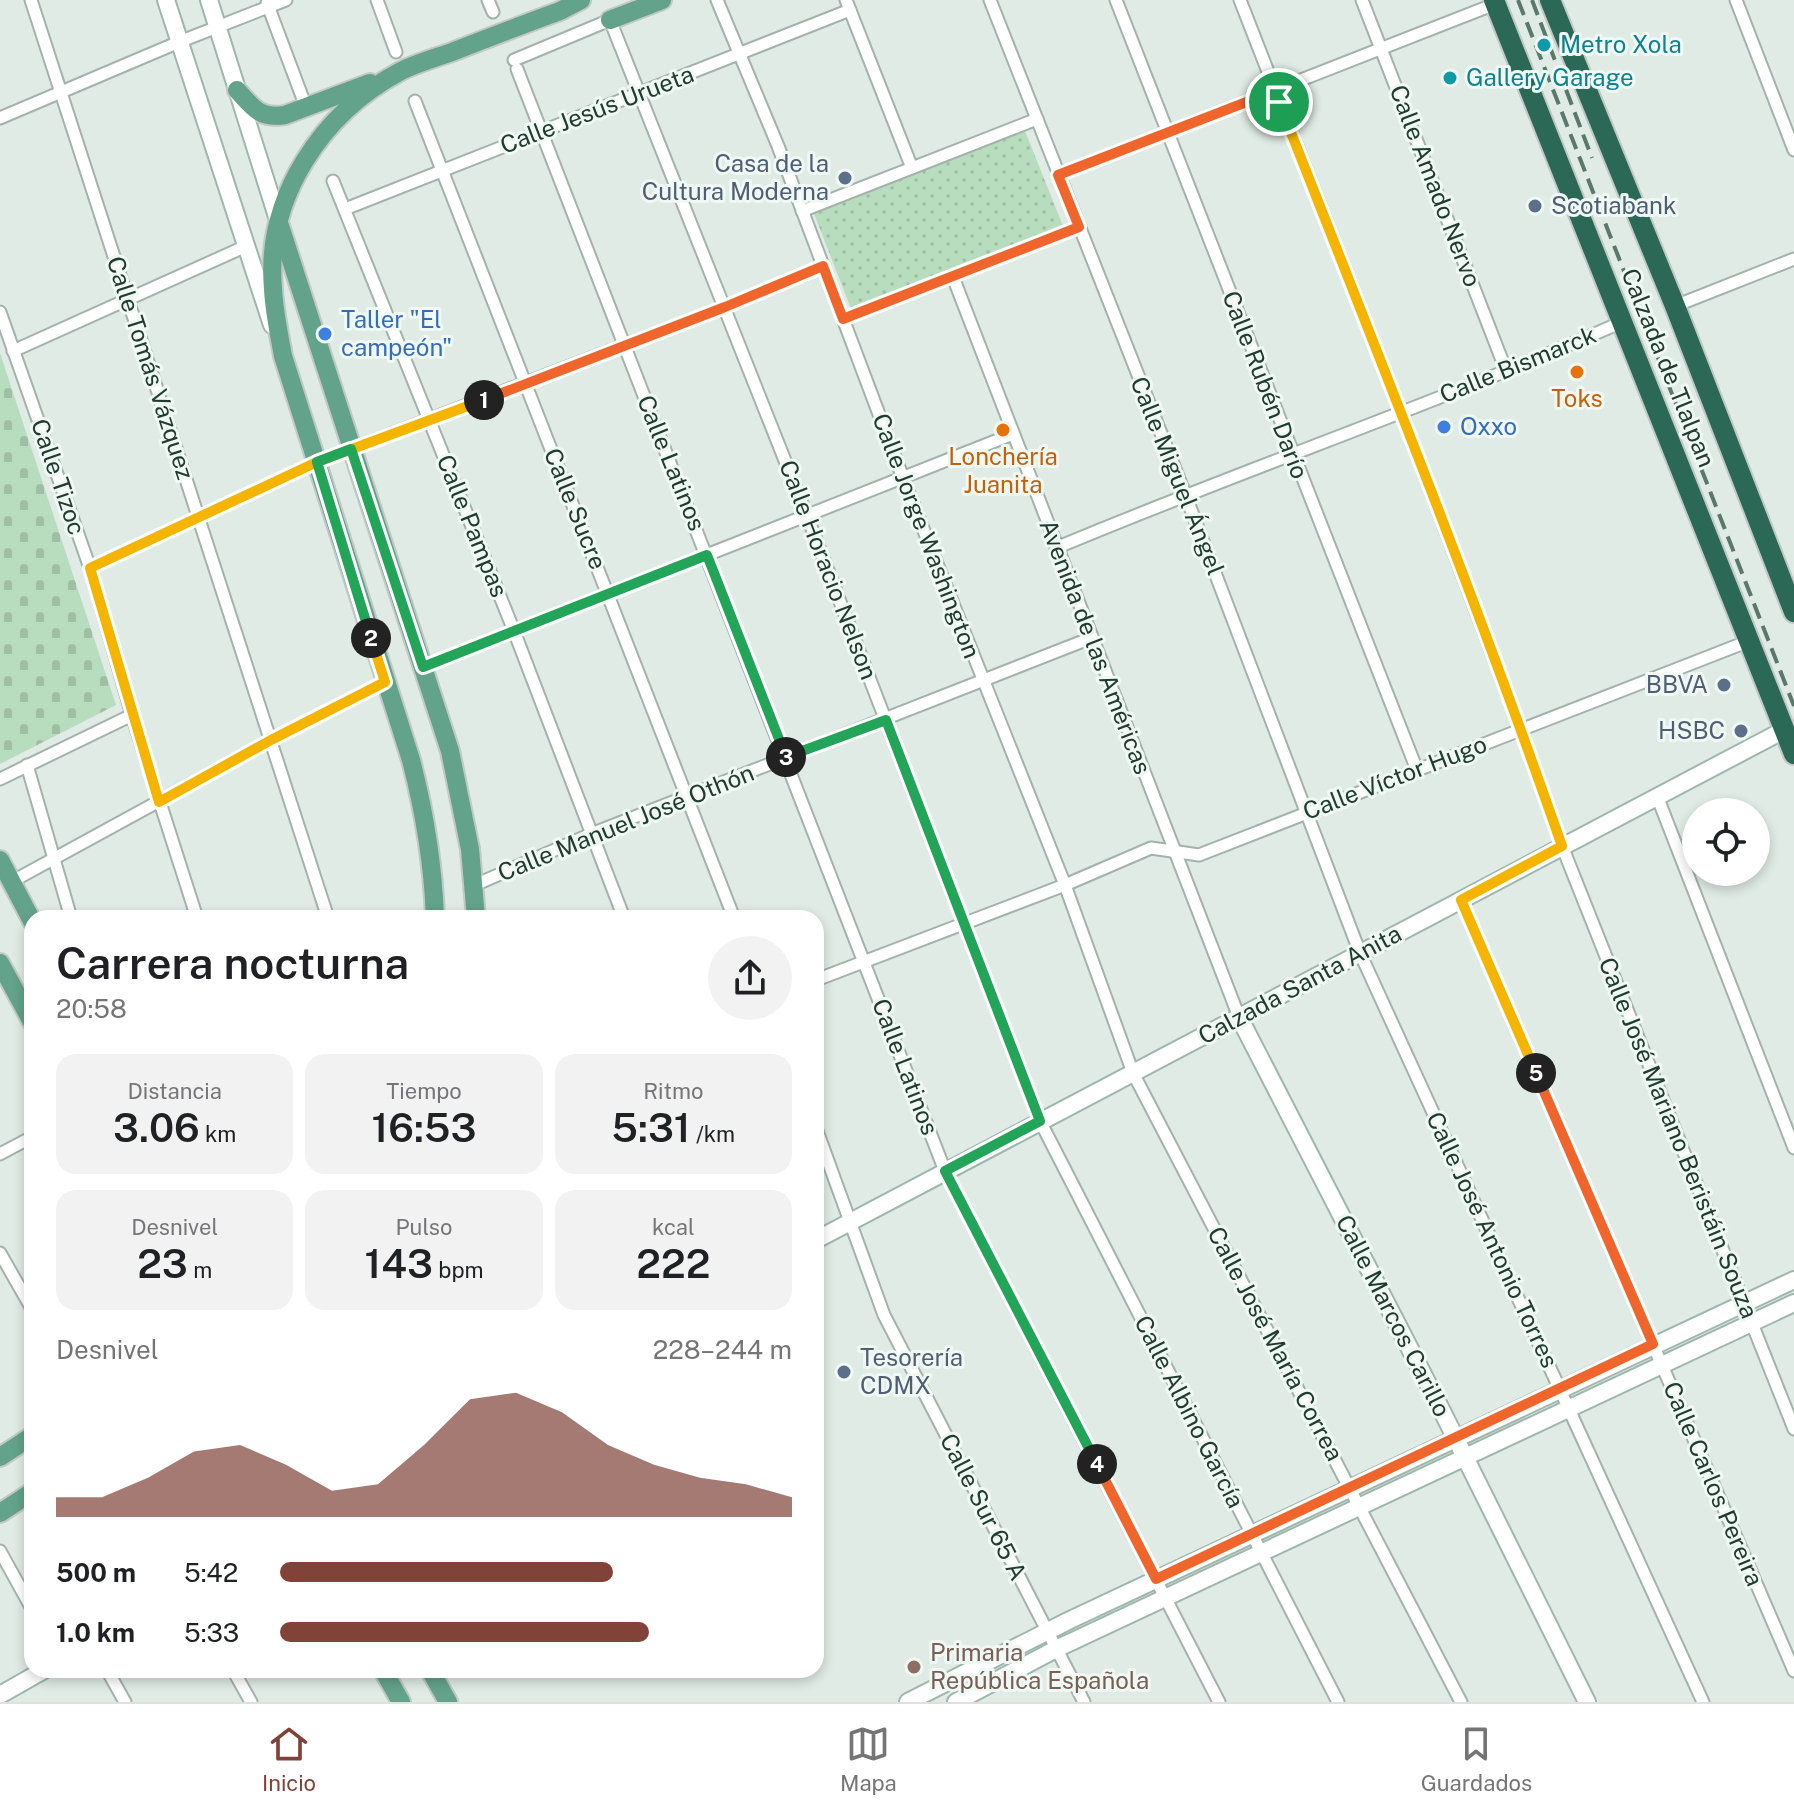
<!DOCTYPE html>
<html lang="es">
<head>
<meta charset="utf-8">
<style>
  :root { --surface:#fff; --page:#f2f2f2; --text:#202124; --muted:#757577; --line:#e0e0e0; --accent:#804239 }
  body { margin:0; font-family:"Public Sans",sans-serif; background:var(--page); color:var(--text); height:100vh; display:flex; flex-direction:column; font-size:30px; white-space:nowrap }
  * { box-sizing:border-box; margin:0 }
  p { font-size:26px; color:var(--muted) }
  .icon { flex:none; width:44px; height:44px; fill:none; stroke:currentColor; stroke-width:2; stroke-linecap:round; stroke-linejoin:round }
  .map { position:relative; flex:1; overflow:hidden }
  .side { position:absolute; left:24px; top:910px; width:800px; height:768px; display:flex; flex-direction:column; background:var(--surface); border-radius:24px; box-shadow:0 4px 12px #0003 }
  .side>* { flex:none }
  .controls { position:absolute; left:1682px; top:798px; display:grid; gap:16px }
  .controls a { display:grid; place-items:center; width:88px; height:88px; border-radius:50%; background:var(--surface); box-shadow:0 4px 12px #0003; font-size:40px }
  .pin { position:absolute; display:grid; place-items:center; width:68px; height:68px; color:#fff; margin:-34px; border:4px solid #fff; border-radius:50%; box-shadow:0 2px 8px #0007 }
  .km { position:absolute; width:40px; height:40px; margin:-20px; border-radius:50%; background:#222; color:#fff; font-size:22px; line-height:40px; text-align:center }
  .round { display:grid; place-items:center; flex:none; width:84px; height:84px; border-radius:42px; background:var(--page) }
  .headline { display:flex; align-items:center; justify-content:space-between; height:136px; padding:0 32px }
  h1 { font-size:44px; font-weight:600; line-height:60px }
  .figures { display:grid; grid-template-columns:repeat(3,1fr); gap:12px; height:136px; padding:8px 32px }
  .figures div { display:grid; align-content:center; border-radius:20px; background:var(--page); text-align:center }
  .figures b { font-size:40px; font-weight:600 }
  .figures small { font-size:22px; font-weight:400 }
  .figures p { font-size:22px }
  .chart { height:224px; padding:16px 32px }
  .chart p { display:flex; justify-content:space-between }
  .chart svg { width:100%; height:144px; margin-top:8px; fill:var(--accent); opacity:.7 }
  ul { padding:0 32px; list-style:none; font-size:26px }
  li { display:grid; grid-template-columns:128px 96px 1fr; align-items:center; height:60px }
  li i { height:20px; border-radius:10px; background:var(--accent) }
  .tab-bar { display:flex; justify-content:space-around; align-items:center; height:112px; border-top:2px solid var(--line); background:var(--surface); font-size:22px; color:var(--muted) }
  .tab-bar a { display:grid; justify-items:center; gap:4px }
  .tab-bar .selected { color:var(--accent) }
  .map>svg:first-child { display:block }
</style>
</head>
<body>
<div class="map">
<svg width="1794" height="1702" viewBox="0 0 1794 1702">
  <defs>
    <pattern id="grass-dots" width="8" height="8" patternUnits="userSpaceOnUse" patternTransform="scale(2)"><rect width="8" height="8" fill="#b8ddbe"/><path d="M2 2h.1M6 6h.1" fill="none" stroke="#9ebfa4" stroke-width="1.8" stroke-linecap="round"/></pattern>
    <pattern id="cemetery-stones" width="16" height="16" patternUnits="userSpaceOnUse" patternTransform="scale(2)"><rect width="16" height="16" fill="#b8ddbe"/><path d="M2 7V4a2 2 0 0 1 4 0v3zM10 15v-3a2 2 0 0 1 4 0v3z" fill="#9ebfa4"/></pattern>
  </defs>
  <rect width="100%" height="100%" fill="#e0ebe5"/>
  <path fill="url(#grass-dots)" d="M 1023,126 L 1063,226 L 851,309 L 813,211 Z"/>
  <path fill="url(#cemetery-stones)" d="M 0,353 L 116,705 L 0,764 Z"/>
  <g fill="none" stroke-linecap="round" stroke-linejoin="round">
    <g stroke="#a3b3ac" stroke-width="15">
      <g id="street">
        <path d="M 31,0 L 328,918"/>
        <path d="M 377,0 L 396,52"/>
        <path d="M 488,0 L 493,12"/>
        <path d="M 717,0 L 778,146 L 903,478 L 1065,885 L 1133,1073 L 1461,1702"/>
        <path d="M 846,0 L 912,168"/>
        <path d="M 990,0 L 1185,494 L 1360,953 L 1703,1702"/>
        <path d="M 1116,0 L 1417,770"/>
        <path d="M 1240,0 L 1401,412 L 1521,730 L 1562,846 L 1794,1429"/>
        <path d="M 1362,0 L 1507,373"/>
        <path d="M 1736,0 L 1794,150"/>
        <path d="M 267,3 L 306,107"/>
        <path d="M 514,60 L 610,20 L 807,516 L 1040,1121 L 1338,1702"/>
        <path d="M 517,69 L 945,1171 L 1219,1702"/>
        <path d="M 415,101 L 734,918"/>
        <path d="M 0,118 L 179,42 L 286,0"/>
        <path d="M 1058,175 L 1495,4"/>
        <path d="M 333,181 L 514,631 L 624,918"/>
        <path d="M 345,209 L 850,10"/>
        <path d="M 802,211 L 1037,119"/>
        <path d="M 953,277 L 1239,1017"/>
        <path d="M 1675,306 L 1794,259"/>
        <path d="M 0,312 L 90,568 L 132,715 L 197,918"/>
        <path d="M 843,319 L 1079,227"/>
        <path d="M 13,351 L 244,247"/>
        <path d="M 1056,548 C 1244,469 1436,404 1622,322"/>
        <path d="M 90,568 L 317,462 L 725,307 L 823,266"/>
        <path d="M 423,667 L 1013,434"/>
        <path d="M 27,765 L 71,918"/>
        <path d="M 0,779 L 132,715"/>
        <path d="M 1657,796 L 1794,1148"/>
        <path d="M 11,882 L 271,740 L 385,682"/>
        <path d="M 475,885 L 591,834 L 1091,638"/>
        <path d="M 1461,900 L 1794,1671"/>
        <path d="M 816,980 L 1065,885 L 1151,848 L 1199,855 L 1749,641"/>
        <path d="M 816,1128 L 884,1315 L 1084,1702"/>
        <path d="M 0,1154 L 32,1137"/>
        <path d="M 0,1253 L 32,1309"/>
        <path d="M 0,1551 L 32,1609"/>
        <path d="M 107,1670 L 125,1702"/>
        <path d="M 233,1670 L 251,1702"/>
      </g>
    </g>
    <g stroke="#9eb7ac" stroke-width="20">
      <g id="secondary">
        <path d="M 166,0 L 272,325"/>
        <path d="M 209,0 L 279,223"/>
        <path d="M 1239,1017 L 1443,1413 L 1587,1702"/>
        <path d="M 816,1240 L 1784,730"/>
        <path d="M 0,1695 L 44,1670"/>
        <path d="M 908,1702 L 1070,1620 L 1794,1280"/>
        <path d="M 956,1702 L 1056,1649 L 1794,1303"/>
      </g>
    </g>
    <g stroke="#c1c8c6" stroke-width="22">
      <g id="primary">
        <path d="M 610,20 L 662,0"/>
        <path d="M 237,90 C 253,108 260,119 285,115 L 370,83"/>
        <path d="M 280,226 L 450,751 L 470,849 L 476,918"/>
        <path d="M 0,860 L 32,921"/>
        <path d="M 435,918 C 433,862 425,814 411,760 L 283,356 C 279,334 274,311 273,289 C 265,197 322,113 401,71 C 417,63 435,58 452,52 C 488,38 524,24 560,11 L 581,0"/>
        <path d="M 0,963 L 32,1022"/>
        <path d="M 0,1457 L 32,1436"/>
        <path d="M 0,1513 L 32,1492"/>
        <path d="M 383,1670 L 401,1702"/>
        <path d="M 430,1670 L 448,1702"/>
      </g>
    </g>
    <g stroke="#c1c8c6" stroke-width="24">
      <g id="highway">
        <path d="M 1494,0 L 1794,754"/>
        <path d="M 1550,0 L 1675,306 L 1794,612"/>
      </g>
    </g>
    <use href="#street" stroke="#fff" stroke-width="11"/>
    <use href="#secondary" stroke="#fff" stroke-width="16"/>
    <use href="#primary" stroke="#63a28b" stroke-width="18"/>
    <use href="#highway" stroke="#2b6956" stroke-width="20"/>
    <g stroke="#5a786d" stroke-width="4" stroke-dasharray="16 8" stroke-linecap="butt">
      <path d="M 1518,0 L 1794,706"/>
      <path d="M 1532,0 L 1592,158"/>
    </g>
  </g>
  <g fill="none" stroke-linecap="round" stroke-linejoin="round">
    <g stroke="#fff" stroke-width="16">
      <path id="split-1" d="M 484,400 L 725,307 L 823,266 L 843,319 L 853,315 L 1079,227 L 1058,175 L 1275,91 L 1279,102"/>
    </g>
    <g stroke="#fff" stroke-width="16">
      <path id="split-2" d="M 371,638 L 385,682 L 271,740 L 159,802 L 90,568 L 317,462 L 484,400"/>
    </g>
    <g stroke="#fff" stroke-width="16">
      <path id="split-3" d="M 371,638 L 317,462 L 351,449 L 423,667 L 707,555 L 786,757"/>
    </g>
    <g stroke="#fff" stroke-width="16">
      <path id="split-4" d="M 786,757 L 886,720 L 1040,1121 L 945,1171 L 1097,1464"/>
    </g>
    <g stroke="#fff" stroke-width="16">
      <path id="split-5" d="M 1097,1464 L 1156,1579 L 1653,1344 L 1536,1073"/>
    </g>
    <g stroke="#fff" stroke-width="16">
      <path id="split-6" d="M 1279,102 C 1376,349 1475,596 1562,846 L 1461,900 L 1536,1073"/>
    </g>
    <use href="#split-1" stroke="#f0652b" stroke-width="10"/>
    <use href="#split-2" stroke="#f5b400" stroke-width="10"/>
    <use href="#split-3" stroke="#22a559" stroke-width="10"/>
    <use href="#split-4" stroke="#22a559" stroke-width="10"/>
    <use href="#split-5" stroke="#f0652b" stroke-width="10"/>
    <use href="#split-6" stroke="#f5b400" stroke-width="10"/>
  </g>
  <g fill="#0f9aa8" stroke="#f0f8f3" stroke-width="3">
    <circle cx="1544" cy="45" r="8"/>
    <circle cx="1450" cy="78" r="8"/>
  </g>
  <g fill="#5c6f8a" stroke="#f0f8f3" stroke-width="3">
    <circle cx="845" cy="178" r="8"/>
    <circle cx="1535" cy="206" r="8"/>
    <circle cx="1724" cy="685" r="8"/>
    <circle cx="1741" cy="731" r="8"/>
    <circle cx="844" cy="1372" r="8"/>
  </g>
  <g fill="#3f7fe0" stroke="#f0f8f3" stroke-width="3">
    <circle cx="325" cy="334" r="8"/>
    <circle cx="1444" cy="427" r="8"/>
  </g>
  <g fill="#e8710a" stroke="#f0f8f3" stroke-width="3">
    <circle cx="1577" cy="372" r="8"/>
    <circle cx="1003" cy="430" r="8"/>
  </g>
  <circle fill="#8d6e63" stroke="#f0f8f3" stroke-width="3" cx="914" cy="1667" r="8"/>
  <g text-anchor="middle" stroke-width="6" stroke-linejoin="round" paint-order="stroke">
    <g font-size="24" fill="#0d838f" stroke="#f0f8f3" text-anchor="start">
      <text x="1560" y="53">Metro Xola</text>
      <text x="1466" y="86">Gallery Garage</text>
    </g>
    <g font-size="24" fill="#203c32" stroke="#f0f8f3">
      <text transform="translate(597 110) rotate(-21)" y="8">Calle Jesús Urueta</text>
      <text transform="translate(1435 186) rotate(69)" y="8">Calle Amado Nervo</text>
      <text transform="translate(1518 365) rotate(-22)" y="8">Calle Bismarck</text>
      <text transform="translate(150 368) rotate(72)" y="8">Calle Tomás Vázquez</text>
      <text transform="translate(1668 368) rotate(68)" y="8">Calzada de Tlalpan</text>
      <text transform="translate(1265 385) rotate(69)" y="8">Calle Rubén Darío</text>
      <text transform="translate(671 463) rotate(68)" y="8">Calle Latinos</text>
      <text transform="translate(1177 476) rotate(68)" y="8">Calle Miguel Ángel</text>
      <text transform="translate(58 477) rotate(71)" y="8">Calle Tizoc</text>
      <text transform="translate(575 509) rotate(68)" y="8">Calle Sucre</text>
      <text transform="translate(472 526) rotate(68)" y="8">Calle Pampas</text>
      <text transform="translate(926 536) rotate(69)" y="8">Calle Jorge Washington</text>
      <text transform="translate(828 570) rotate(69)" y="8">Calle Horacio Nelson</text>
      <text transform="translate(1095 647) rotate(69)" y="8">Avenida de las Américas</text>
      <text transform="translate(1395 778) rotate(-21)" y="8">Calle Víctor Hugo</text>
      <text transform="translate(626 823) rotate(-22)" y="8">Calle Manuel José Othón</text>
      <text transform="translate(1300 985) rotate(-28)" y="8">Calzada Santa Anita</text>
      <text transform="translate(905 1067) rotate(69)" y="8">Calle Latinos</text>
      <text transform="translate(1678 1138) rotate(68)" y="8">Calle José Mariano Beristáin Souza</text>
      <text transform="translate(1492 1240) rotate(65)" y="8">Calle José Antonio Torres</text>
      <text transform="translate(1393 1316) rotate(63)" y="8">Calle Marcos Carillo</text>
      <text transform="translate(1275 1344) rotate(62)" y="8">Calle José María Correa</text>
      <text transform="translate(1189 1412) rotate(63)" y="8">Calle Albino García</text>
      <text transform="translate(1713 1484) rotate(67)" y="8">Calle Carlos Pereira</text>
      <text transform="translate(983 1507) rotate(63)" y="8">Calle Sur 65 A</text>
    </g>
    <g font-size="24" fill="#4e5e75" stroke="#f0f8f3" text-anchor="end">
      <text x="829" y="172">Casa de la<tspan x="829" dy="28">Cultura Moderna</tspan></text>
      <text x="1551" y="214" text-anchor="start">Scotiabank</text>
      <text x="1708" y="693">BBVA</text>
      <text x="1725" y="739">HSBC</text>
      <text x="860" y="1366" text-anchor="start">Tesorería<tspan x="860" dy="28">CDMX</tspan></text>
    </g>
    <g font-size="24" fill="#366cbe" stroke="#f0f8f3" text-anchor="start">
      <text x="341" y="328">Taller "El<tspan x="341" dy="28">campeón"</tspan></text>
      <text x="1460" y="435">Oxxo</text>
    </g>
    <g font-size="24" fill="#c56008" stroke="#f0f8f3">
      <text x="1577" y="407">Toks</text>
      <text x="1003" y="465">Lonchería<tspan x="1003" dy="28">Juanita</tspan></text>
    </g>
    <g font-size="24" fill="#785e54" stroke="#f0f8f3" text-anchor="start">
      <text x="930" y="1661">Primaria<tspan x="930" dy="28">República Española</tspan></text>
    </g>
  </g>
</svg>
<div class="controls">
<a><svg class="icon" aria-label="locate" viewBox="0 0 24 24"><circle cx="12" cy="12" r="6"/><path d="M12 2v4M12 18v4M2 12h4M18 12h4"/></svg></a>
</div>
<div class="pin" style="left:1279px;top:102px;background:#1e9e55"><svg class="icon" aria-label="arrive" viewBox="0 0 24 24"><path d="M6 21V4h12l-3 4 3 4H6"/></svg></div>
<b class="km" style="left:484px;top:400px">1</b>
<b class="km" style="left:371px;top:638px">2</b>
<b class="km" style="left:786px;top:757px">3</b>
<b class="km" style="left:1097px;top:1464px">4</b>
<b class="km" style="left:1536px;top:1073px">5</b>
<section class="side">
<div class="headline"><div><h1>Carrera nocturna</h1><p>20:58</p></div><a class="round"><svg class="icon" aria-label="share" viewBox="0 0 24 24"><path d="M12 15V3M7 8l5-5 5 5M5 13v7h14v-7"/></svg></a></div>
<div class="figures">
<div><p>Distancia</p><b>3.06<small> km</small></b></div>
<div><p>Tiempo</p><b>16:53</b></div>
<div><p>Ritmo</p><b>5:31<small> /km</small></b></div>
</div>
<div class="figures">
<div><p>Desnivel</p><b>23<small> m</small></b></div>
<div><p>Pulso</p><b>143<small> bpm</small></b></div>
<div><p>kcal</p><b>222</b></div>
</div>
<div class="chart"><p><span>Desnivel</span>228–244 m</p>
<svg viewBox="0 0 160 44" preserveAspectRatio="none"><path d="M0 44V38L10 38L20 32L30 24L40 22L50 28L60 36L70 34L80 22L90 8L100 6L110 12L120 22L130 28L140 32L150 34L160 38V44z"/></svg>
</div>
<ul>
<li><b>500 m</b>5:42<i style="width:65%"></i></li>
<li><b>1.0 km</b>5:33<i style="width:72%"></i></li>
</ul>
</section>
</div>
<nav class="tab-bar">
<a class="selected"><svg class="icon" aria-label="home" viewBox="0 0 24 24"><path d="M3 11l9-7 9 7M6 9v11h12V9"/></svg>Inicio</a>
<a><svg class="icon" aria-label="map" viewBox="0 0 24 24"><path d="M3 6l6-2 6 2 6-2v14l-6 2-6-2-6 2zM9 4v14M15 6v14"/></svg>Mapa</a>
<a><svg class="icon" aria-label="saved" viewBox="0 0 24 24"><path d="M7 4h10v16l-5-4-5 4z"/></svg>Guardados</a>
</nav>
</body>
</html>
